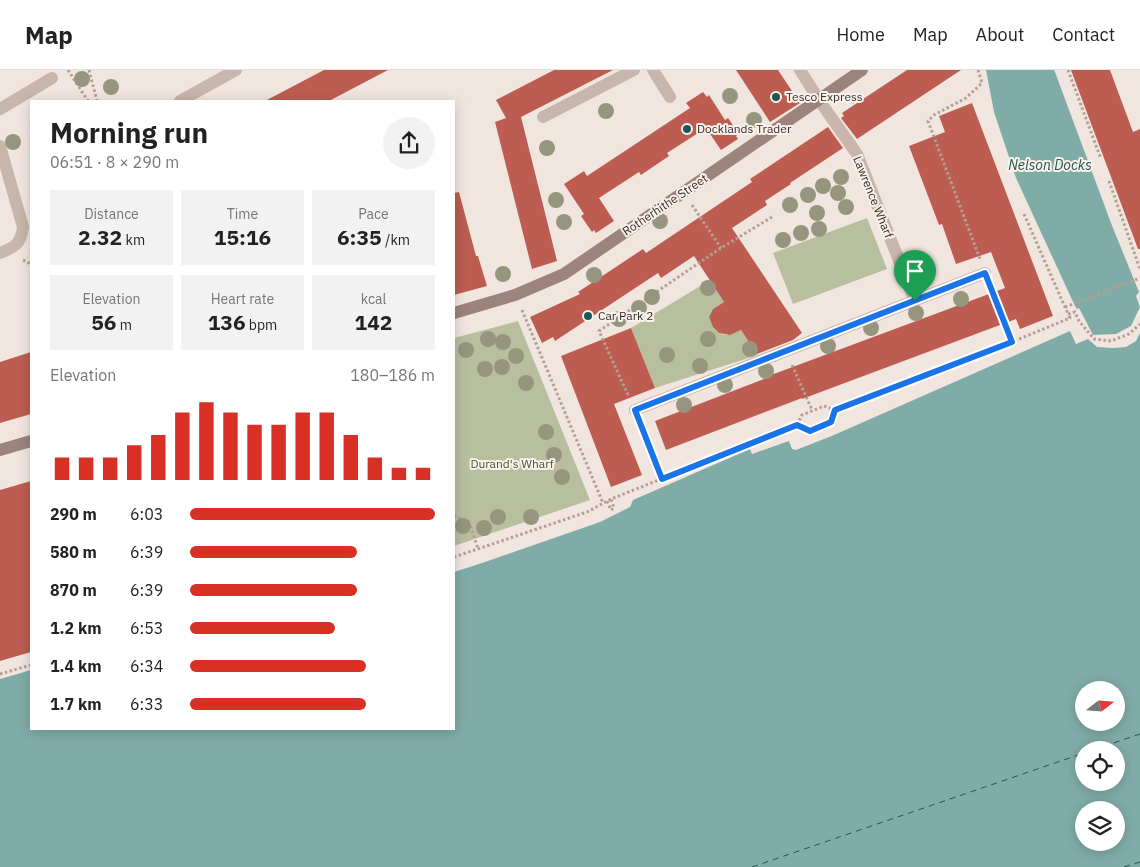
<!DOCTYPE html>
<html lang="en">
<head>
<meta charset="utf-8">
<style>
  :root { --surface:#fff; --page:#f2f2f2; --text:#222; --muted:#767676; --line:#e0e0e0; --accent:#d93025 }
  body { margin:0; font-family:"IBM Plex Sans",sans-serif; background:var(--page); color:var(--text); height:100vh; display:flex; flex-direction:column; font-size:19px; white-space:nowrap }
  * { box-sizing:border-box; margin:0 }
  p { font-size:16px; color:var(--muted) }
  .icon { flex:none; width:28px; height:28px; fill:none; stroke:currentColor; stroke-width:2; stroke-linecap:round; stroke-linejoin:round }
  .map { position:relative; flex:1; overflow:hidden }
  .sheet { position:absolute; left:30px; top:30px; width:425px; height:630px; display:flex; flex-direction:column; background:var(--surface); border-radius:0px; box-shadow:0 2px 12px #0003 }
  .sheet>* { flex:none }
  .needle { width:32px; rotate:73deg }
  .buttons { position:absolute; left:1075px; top:611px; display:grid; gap:10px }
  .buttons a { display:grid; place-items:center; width:50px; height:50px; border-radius:50%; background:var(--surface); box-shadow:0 2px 12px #0003; font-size:25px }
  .pin { position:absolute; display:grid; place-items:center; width:42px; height:42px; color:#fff; margin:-51px -21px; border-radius:50% 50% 50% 0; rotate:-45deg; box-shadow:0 0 5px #0007 }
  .pin .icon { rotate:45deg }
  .round { display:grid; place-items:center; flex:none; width:52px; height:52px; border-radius:26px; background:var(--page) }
  .overview { display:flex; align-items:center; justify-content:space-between; height:85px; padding:0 20px }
  h1 { font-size:28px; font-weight:700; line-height:38px }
  .metrics { display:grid; grid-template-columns:repeat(3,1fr); gap:8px; height:85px; padding:5px 20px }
  .metrics div { display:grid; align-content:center; border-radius:0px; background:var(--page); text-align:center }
  .metrics b { font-size:21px; font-weight:700 }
  .metrics small { font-size:14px; font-weight:400 }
  .metrics p { font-size:14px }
  .chart { height:140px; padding:10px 20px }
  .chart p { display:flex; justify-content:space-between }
  .chart svg { width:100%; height:90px; margin-top:5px; stroke:var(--accent); stroke-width:6 }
  ul { padding:0 20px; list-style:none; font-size:16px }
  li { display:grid; grid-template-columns:80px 60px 1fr; align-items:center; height:38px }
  li i { height:12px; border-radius:6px; background:var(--accent) }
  header { display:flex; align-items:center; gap:30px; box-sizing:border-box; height:70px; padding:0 25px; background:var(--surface); border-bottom:1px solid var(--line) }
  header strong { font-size:24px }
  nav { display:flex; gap:28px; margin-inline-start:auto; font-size:18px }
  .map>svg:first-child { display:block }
</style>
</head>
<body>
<header>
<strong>Map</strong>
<nav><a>Home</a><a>Map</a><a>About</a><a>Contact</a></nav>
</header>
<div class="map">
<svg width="1140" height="797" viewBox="0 0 1140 797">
  <rect width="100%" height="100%" fill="#f1e6df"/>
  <g fill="#b8bf9f">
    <path d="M 867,148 L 887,199 L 793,234 L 773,183 Z"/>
    <path d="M 710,210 L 724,232 L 713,239 L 709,247 C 716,265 723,269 741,260 L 758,285 L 655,318 L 631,258 Z"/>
    <path d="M 518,251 L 590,430 L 454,476 L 454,268 Z"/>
  </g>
  <g fill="#80aca8" fill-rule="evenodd">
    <path d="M 986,0 L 1054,0 L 1055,2 L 1111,153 L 1139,222 L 1136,226 L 1140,237 L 1131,256 L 1116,264 L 1093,265 L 1079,238 L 1077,239 L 1074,234 L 1016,108 L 994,42 Z"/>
    <path d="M 1070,261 L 1076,274 L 1088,269 L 1097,277 L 1113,278 L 1126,277 L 1136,271 L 1140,263 L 1140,797 L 0,797 L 0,609 L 31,600 L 31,659 L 454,659 L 454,502 L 482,493 L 600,452 L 630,437 L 633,430 L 750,379 L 752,384 L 789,371 L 792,379 L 796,380 L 834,365 ZM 1084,620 L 1116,620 L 1116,652 L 1084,652 ZM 1084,680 L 1116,680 L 1116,712 L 1084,712 ZM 1084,740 L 1116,740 L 1116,772 L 1084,772 Z"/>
  </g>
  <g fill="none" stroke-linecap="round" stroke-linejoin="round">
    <g stroke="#225552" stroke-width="1" stroke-dasharray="6 5" stroke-linecap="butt">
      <path d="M 1093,680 L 1140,664"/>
      <path d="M 752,797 L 1084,683"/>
      <path d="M 1124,797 L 1140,792"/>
    </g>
  </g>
  <g fill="#bd5d51">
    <path d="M 324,0 L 388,0 L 329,31 L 265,31 Z"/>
    <path d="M 554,0 L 613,0 L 521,47 L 557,191 L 532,199 L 495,52 L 506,48 L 496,30 Z"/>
    <path d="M 736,0 L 778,0 L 800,33 L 770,52 Z"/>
    <path d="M 907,0 L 961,0 L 857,69 L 841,48 L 844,46 L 842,43 Z"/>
    <path d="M 1071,0 L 1110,0 L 1133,62 L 1140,59 L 1140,179 L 1138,179 Z"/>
    <path d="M 703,22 L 707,27 L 709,25 L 725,50 L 728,48 L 739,64 L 736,66 L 738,69 L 721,80 L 706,58 L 667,83 L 669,86 L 641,105 L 639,102 L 599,128 L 614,151 L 596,163 L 594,160 L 592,162 L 581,146 L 584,144 L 564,114 L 584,101 L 587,106 L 690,38 L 686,33 Z"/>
    <path d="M 972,33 L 1053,246 L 1020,259 L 1016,249 L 802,329 L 802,328 L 666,380 L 655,351 L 772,306 L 771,305 L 1005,218 L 991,182 L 956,194 L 942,154 L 939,155 L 909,76 L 945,62 L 939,46 Z"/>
    <path d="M 828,57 L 843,78 L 790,113 L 791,114 L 765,131 L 767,135 L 732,158 L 802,263 L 793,270 L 757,284 L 741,260 L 730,265 L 719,263 L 713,257 L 709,247 L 713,239 L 724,232 L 694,186 L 661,208 L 658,203 L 555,271 L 553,267 L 542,273 L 530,247 L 580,224 L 578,222 L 643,179 L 646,183 L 752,112 L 750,109 Z"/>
    <path d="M 459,122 L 476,186 L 478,186 L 487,216 L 454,225 L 454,123 Z"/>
    <path d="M 631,258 L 655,318 L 614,334 L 642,405 L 611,417 L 561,286 Z"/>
    <path d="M 31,282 L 31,344 L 0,353 L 0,292 Z"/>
    <path d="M 31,411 L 31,582 L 0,591 L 0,420 Z"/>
  </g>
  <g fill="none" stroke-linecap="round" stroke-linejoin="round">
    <g stroke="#b49f95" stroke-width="3" stroke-dasharray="2.5 2.5" stroke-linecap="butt">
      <path d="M 68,0 L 88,31"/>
      <path d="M 89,0 L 97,31"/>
      <path d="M 978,0 L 982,13 L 966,28 L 934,45 L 928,51 L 980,189"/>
      <path d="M 1068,0 L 1101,89"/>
      <path d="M 1109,111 L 1140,199"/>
      <path d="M 692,135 L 721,178"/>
      <path d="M 1024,144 L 1068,244"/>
      <path d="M 23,190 L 31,194"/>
      <path d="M 991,218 L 1012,272"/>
      <path d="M 1065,237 L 1140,208"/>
      <path d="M 522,240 L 603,433"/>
      <path d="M 1068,244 L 1075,242 L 1079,251 L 1094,269 L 1111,271 L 1129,264 L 1140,254"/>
      <path d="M 792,295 L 812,340"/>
      <path d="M 628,325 L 599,261 L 721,178 L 772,147"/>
      <path d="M 640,354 L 662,409"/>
      <path d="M 797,355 L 802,345 L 824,336 L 835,340"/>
      <path d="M 607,431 L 611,440 L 614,438 L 611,429"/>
      <path d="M 454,445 L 468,453 L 470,455 L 478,479"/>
      <path d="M 454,487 L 587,442 L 611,429 L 797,355 L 809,361 L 831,352 L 835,340 L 1012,272 L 1070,248 L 1068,244"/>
      <path d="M 0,604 L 31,595"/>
    </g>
    <g stroke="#c8b5ab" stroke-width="12">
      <path d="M 653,0 L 670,27"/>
      <path d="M 635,340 L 985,203"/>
    </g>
    <g stroke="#c8b5ab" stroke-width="12">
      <path d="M 800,0 L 819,30 L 857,84 L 915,231"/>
      <path d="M 180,31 L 236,0"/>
      <path d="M 0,39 L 52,8"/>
      <path d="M 543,47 L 634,0"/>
      <path d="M 0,76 L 23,157 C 21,174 15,177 0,183"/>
    </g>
    <g stroke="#9c847d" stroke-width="12">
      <path d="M 454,243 L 515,225 L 564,204 L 862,0"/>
      <path d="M 0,380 L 31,371"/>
    </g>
  </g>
  <g fill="#96957e">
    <circle cx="82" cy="9" r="8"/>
    <circle cx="111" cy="17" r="8"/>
    <circle cx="730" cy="26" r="8"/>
    <circle cx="606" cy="41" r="8"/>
    <circle cx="754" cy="50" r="8"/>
    <circle cx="13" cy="72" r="8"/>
    <circle cx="547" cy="78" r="8"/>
    <circle cx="841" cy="107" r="8"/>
    <circle cx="823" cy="116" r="8"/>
    <circle cx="838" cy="123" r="8"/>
    <circle cx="808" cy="125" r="8"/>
    <circle cx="556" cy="130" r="8"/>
    <circle cx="790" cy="135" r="8"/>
    <circle cx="846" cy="137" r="8"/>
    <circle cx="817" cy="143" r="8"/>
    <circle cx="660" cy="151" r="8"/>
    <circle cx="564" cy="152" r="8"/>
    <circle cx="819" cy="159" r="8"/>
    <circle cx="801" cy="163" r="8"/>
    <circle cx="783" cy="170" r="8"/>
    <circle cx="503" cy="204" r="8"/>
    <circle cx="594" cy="205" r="8"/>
    <circle cx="708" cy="218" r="8"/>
    <circle cx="652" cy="227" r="8"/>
    <circle cx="961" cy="229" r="8"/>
    <circle cx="639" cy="238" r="8"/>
    <circle cx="916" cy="243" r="8"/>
    <circle cx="619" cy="249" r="8"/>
    <circle cx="871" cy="258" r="8"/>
    <circle cx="488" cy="269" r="8"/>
    <circle cx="708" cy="269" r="8"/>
    <circle cx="503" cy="272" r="8"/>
    <circle cx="828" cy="276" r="8"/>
    <circle cx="750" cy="279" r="8"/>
    <circle cx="466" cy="280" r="8"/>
    <circle cx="667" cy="285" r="8"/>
    <circle cx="516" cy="286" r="8"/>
    <circle cx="700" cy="296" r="8"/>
    <circle cx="502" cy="297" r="8"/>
    <circle cx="485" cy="299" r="8"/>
    <circle cx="766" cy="301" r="8"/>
    <circle cx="526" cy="313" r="8"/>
    <circle cx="725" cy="315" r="8"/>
    <circle cx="684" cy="335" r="8"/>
    <circle cx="546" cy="362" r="8"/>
    <circle cx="554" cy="385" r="8"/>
    <circle cx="562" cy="407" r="8"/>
    <circle cx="498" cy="447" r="8"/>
    <circle cx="531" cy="447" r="8"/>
    <circle cx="463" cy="456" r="8"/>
    <circle cx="484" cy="458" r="8"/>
  </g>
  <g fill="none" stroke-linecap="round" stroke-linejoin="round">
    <g stroke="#fff" stroke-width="10">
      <path id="route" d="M 985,203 L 1012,272 L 835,340 L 831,352 L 810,361 L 797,355 L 662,409 L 635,340 Z"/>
    </g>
    <use href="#route" stroke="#1a73e8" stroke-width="6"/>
  </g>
  <g fill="#225552" stroke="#f9f1eb" stroke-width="2">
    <circle cx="776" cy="27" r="5"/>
    <circle cx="687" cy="59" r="5"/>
    <circle cx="588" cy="246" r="5"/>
  </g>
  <g text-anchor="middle" stroke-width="4" stroke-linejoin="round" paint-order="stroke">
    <g font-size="12" fill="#372c2a" stroke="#f9f1eb" text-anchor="start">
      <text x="786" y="31">Tesco Express</text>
      <text x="697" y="63">Docklands Trader</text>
      <text x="598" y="250">Car Park 2</text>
    </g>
    <g font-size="12" fill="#372c2a" stroke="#f9f1eb">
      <text transform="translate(873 127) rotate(68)" y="4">Lawrence Wharf</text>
      <text transform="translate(665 135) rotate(-34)" y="4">Rotherhithe Street</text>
    </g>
    <g font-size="12" fill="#4b532f" stroke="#f9f1eb">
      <text x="512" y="398">Durand's Wharf</text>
    </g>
    <g font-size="14" font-style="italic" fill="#225552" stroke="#f9f1eb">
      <text x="1050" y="100">Nelson Docks</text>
    </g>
  </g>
</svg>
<div class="buttons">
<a><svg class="needle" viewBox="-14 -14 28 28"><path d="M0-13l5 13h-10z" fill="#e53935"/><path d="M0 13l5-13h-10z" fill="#767676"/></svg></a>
<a><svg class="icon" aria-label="locate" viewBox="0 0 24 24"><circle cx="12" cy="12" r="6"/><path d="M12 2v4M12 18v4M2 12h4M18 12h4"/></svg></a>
<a><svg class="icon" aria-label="layers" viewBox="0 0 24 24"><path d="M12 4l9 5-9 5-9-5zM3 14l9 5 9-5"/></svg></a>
</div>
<div class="pin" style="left:915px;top:231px;background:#1e9e55"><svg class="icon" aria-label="arrive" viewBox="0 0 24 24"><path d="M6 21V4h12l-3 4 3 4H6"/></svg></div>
<section class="sheet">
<div class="overview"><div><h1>Morning run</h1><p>06:51 · 8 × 290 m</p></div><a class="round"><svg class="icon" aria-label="share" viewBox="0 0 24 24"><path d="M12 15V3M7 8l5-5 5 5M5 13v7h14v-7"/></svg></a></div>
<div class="metrics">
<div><p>Distance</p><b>2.32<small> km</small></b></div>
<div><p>Time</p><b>15:16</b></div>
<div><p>Pace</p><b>6:35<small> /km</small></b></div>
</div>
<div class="metrics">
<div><p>Elevation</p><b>56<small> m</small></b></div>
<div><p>Heart rate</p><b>136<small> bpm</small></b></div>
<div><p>kcal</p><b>142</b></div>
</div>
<div class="chart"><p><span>Elevation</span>180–186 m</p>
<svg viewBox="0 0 160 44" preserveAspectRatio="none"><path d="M5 44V33M15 44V33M25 44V33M35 44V27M45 44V22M55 44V11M65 44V6M75 44V11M85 44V17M95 44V17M105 44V11M115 44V11M125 44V22M135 44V33M145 44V38M155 44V38"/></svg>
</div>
<ul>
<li><b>290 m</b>6:03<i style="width:100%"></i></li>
<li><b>580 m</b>6:39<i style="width:68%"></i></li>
<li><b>870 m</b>6:39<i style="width:68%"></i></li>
<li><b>1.2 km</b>6:53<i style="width:59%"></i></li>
<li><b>1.4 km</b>6:34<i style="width:72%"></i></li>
<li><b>1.7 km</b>6:33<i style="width:72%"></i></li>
</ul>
</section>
</div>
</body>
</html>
